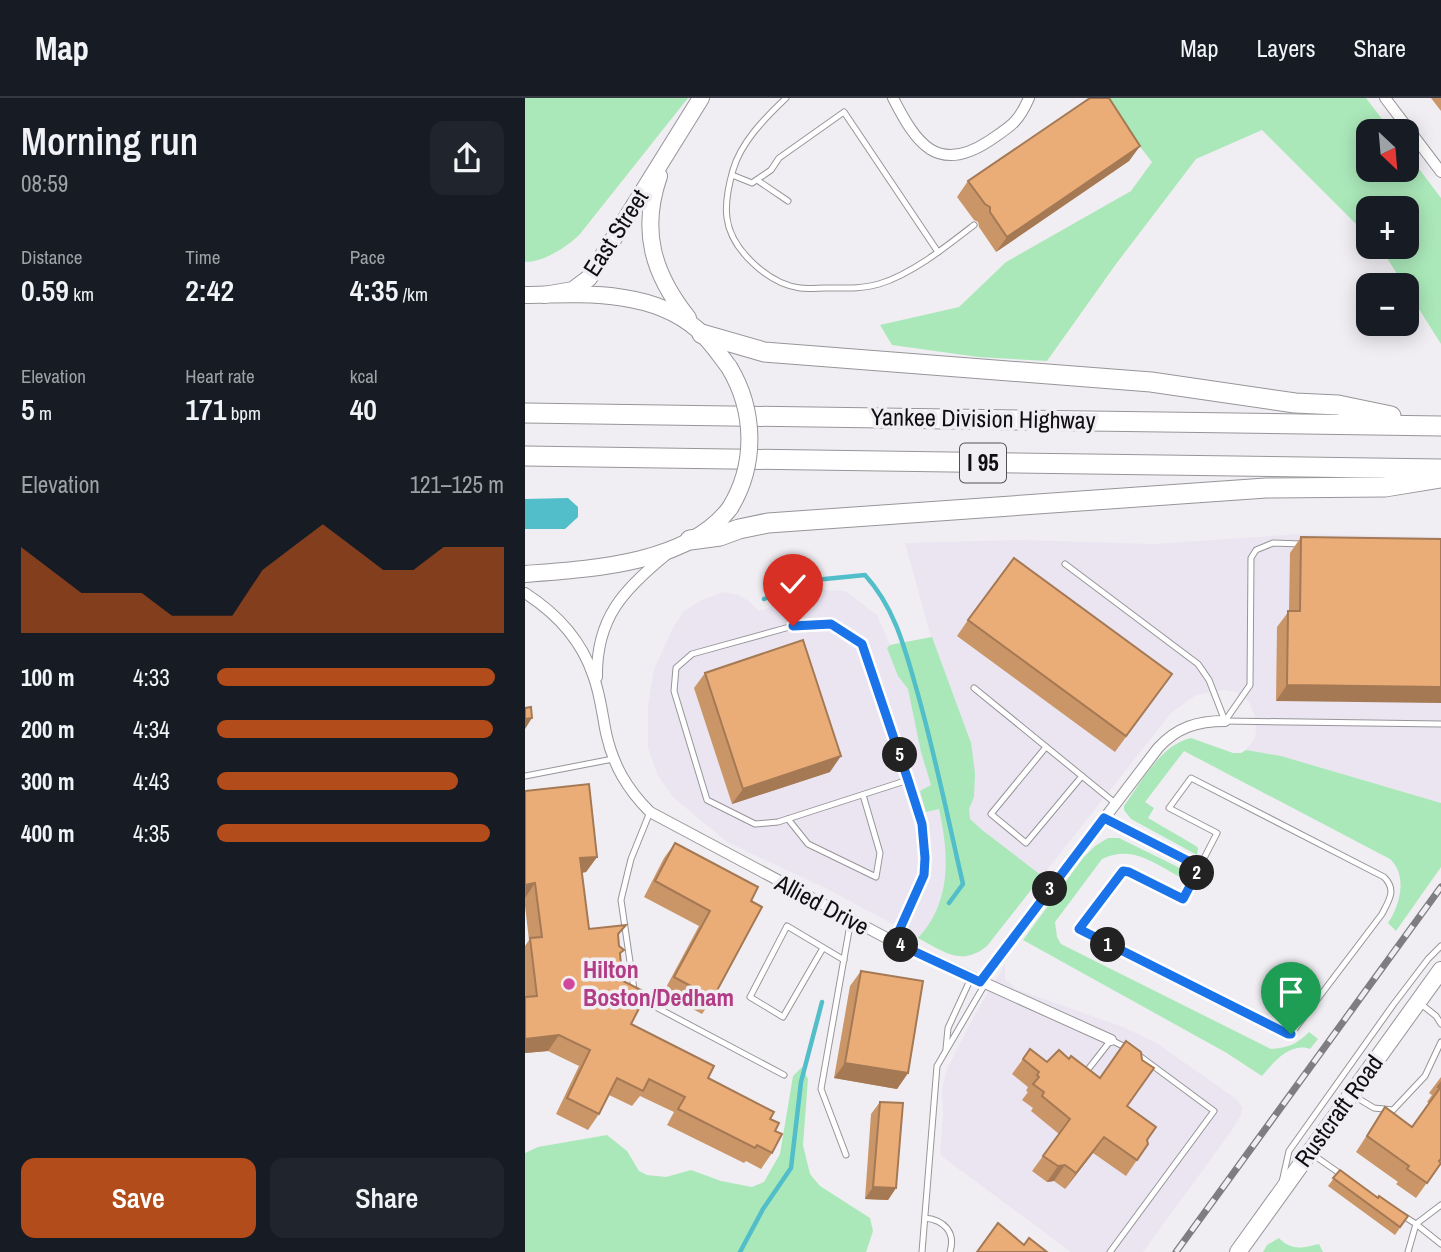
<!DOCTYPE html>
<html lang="en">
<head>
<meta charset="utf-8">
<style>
  :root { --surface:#171b24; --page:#20242c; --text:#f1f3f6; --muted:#9ea1a6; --line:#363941; --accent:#b24d1b }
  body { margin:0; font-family:"Archivo Narrow",sans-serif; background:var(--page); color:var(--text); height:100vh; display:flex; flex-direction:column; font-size:26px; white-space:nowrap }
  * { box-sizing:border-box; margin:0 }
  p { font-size:23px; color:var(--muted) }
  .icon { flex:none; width:38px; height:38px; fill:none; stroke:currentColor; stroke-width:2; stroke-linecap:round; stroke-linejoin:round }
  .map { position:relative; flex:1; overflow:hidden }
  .drawer { display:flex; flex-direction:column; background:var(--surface); width:525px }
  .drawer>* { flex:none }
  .needle { width:46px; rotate:154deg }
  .tools { position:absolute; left:831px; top:21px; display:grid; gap:14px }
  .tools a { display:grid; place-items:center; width:63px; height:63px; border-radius:14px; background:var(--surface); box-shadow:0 4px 18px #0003; font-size:35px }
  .pin { position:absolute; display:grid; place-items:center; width:60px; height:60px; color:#fff; margin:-72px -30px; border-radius:50% 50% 50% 0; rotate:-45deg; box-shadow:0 0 7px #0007 }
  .pin .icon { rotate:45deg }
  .km { position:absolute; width:35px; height:35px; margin:-18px; border-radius:50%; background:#222; color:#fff; font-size:19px; line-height:35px; text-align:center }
  .round { display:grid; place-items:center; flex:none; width:74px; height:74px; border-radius:14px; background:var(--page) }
  .head { display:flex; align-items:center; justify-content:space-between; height:119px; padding:0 21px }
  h1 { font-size:38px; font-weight:600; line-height:52px }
  .metrics { display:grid; grid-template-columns:repeat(3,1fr); gap:10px; height:119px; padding:7px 21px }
  .metrics div { display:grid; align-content:center }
  .metrics b { font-size:30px; font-weight:600 }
  .metrics small { font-size:19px; font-weight:400 }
  .metrics p { font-size:19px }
  .chart { height:196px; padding:14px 21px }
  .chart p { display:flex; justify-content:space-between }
  .chart svg { width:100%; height:126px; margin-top:7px; fill:var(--accent); opacity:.7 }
  .cta { display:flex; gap:14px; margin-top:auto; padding:14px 21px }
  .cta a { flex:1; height:80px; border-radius:14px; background:var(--accent); color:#fff; font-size:28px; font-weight:600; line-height:80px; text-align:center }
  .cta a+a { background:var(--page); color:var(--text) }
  ul { padding:0 21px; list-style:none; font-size:23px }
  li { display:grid; grid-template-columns:112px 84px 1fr; align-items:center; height:52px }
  li i { height:18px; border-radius:9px; background:var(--accent) }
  header { display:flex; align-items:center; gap:42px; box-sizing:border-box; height:98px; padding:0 35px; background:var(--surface); border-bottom:2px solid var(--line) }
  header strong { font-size:33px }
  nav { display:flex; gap:38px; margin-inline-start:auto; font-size:24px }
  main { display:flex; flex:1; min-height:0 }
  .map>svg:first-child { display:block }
</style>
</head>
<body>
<header>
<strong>Map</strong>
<nav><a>Map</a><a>Layers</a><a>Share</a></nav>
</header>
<main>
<section class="drawer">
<div class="head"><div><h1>Morning run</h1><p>08:59</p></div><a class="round"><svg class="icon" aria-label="share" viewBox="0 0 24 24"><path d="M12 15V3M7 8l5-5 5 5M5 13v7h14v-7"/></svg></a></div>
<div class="metrics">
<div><p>Distance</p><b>0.59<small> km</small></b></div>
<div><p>Time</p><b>2:42</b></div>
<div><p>Pace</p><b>4:35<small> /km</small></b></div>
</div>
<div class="metrics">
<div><p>Elevation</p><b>5<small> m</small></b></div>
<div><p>Heart rate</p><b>171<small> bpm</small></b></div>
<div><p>kcal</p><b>40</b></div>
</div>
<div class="chart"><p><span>Elevation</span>121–125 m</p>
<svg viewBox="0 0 160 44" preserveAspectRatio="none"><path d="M0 44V14L10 22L20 30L30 30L40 30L50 38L60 38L70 38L80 22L90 14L100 6L110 14L120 22L130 22L140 14L150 14L160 14V44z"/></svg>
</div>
<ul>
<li><b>100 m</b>4:33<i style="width:97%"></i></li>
<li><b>200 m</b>4:34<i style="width:96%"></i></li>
<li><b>300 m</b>4:43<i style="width:84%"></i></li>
<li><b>400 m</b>4:35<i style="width:95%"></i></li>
</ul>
<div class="cta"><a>Save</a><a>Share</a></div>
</section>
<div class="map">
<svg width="916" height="1154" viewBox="0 0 916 1154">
  <rect width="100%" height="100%" fill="#f0eef2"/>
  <g fill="#eae5f1">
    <path d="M 775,436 L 916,439 L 916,705 L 756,658 L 721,652 L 729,641 L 731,634 L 730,619 L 724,604 L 710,594 L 699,592 L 671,597 L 646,615 L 462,848 L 454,854 L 441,859 L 426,857 L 302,791 L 202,744 L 149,700 L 133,678 L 123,649 L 123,608 L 129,571 L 149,528 L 159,513 L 177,502 L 198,494 L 213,497 L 224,503 L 234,513 L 297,492 L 320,493 L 352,517 L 365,547 L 406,539 L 380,445 L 495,442 L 628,446 Z"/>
    <path d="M 480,866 L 480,881 L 491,891 L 598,929 L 633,946 L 711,1001 L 717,1009 L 716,1017 L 707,1032 L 618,1154 L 546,1154 L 415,1057 L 418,1017 L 417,992 L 422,971 L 448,920 Z"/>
  </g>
  <g fill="#aae8b9">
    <path d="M 0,0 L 163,0 L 55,136 C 42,149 19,164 0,164 Z"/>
    <path d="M 577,0 L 841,0 L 866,33 L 844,33 L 844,72 L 882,72 L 882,55 L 916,100 L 916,246 L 882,192 L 882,187 L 879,187 L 855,149 L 882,149 L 882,110 L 844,110 L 843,138 L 737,32 L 671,61 L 591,166 L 522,263 L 453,259 L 367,247 L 355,227 L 434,209 L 481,164 L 606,93 L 627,64 Z"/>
    <path d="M 407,539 L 446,645 L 450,675 L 449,699 L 444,711 L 445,721 L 457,732 L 517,778 L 462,848 C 436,869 418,853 393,840 C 427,804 424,756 414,711 L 401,714 L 395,693 L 406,687 L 396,654 L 383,591 L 373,578 L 362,550 L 365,547 Z"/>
    <path d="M 666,640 L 708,655 L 716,655 L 721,652 L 756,658 L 916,705 L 916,769 L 871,833 L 863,825 C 875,807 883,778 865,761 L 659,653 L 620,704 L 629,710 L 623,720 L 671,748 L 673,750 L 672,757 L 606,721 L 599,712 L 599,708 C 616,685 635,647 666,640 Z"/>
    <path d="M 583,740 L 594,740 L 657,771 L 662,777 L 657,780 C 630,766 607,746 577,761 L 530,824 L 532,839 L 536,846 L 746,951 C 763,950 772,946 784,934 L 793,941 L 785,951 C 765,944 749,964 737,978 L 700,954 L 498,842 L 558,760 L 570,748 Z"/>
    <path d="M 277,969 L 283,981 L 278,1047 L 285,1076 L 295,1088 L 345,1120 L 348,1133 L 341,1154 L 0,1154 L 0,1055 L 13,1049 L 82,1037 L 102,1053 L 114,1073 L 122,1077 L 141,1079 L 166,1072 L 196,1083 L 227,1089 L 239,1084 L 255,1056 L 268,978 Z"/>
    <path d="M 754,1140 C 766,1153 778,1150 794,1146 L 798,1154 L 738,1154 L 742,1147 Z"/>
  </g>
  <path fill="#51beca" d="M 43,400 L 53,409 L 53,419 L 40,431 L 0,431 L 0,401 Z"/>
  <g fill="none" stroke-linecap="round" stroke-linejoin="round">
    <g stroke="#51beca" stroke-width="4.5">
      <path d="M 239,501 L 290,482 L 340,477 C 370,510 380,551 392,593 C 410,656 423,721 438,786 L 424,805"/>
      <path d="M 215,1154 L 238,1111 L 266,1070 L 276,984 L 297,904"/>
    </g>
    <g stroke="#979599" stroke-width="7">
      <g id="service">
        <path d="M 261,0 C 240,20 216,44 208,72 C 204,86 200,106 202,120 C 206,152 244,186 275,190 C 283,191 293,190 301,190 C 319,190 337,191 354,186 C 387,176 422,148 449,127"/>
        <path d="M 207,77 L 227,85 L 246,72 L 254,60 L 319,14 L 413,154"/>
        <path d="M 232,82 L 263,103"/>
        <path d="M 540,466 L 673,566 L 684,582 L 700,623"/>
        <path d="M 449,590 L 590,705"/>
        <path d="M 700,623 L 725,587 L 726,460 L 731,452 L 748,445 L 777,446"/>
        <path d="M 700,623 L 916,626"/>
        <path d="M 521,649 L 466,716 L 501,745 L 557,678"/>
        <path d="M 0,678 L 88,661"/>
        <path d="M 666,680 L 859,779 C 872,792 864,802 857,816 L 766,936 L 763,936 L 554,831 L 598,773 L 604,773 L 658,801 L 692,735 L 644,710 Z"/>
        <path d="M 125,714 L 106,761 L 96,802 L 110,898 L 259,977"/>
        <path d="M 579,720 L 675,769"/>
        <path d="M 263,721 L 283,746 L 351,779 L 355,755 L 338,697"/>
        <path d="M 370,843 C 379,822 392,800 399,778 C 407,748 392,711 383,682 L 253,724 L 230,726 L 182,702 L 149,593 L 151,570 L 167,556 L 268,528 L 306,526 L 337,546 L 383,682"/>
        <path d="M 298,850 L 258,919 L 225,899 L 262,828 L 319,862"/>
        <path d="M 896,906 L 911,918 L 916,926"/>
        <path d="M 421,951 L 423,930 L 446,880"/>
        <path d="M 561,974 L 586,942 L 604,951"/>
        <path d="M 829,998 L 849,1010 L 868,1012 L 900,978 L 916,944"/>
        <path d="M 787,1056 L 817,1077"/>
        <path d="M 321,1057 L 296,991 L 326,821"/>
        <path d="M 757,1084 L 764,1053 L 868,907 L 903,861 L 916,848"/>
        <path d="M 916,1107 L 891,1126 L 916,1146"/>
        <path d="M 877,1117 L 891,1126 L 883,1154"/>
        <path d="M 400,1120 C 419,1122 431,1134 425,1154"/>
        <path d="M 397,1154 L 412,968 L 460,886"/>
        <path d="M 585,1154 L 689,1013 L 612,956"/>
      </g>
    </g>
    <g stroke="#979599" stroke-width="12">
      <g id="minor">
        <path d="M 368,0 C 391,45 412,77 464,43 C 486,28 493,25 504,0"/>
        <path d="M 860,0 L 916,74"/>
        <path d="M 0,495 C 31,515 56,541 68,577 C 75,595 77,615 81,635 C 88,667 102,691 125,714 L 369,844 L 586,942"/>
        <path d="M 72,579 C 71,520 99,491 142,456"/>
        <path d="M 455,884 L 633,650 C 652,629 673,623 700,623"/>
      </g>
    </g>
    <g stroke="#979599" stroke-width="18">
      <g id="secondary">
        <path d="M 134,78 C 115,133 128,176 163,220"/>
        <path d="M 0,197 C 57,196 126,191 172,231 C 185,242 194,256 204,269"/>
        <path d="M 19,197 L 48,192 L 64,180 L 176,0"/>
        <path d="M 0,476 C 65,471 163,466 205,410"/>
        <path d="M 713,1154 L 916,872"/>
      </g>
    </g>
    <g stroke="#979599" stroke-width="21">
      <g id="motorway">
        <path d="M 177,236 L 239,254 L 626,284 L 770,305 L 813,307 L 866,318"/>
        <path d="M 0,315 L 916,328"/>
        <path d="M 0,358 L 916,371"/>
        <path d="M 165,442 L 195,438 L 214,431 L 243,425 L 741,390 L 860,389 L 915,380"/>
      </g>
    </g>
    <use href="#service" stroke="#fff" stroke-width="5"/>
    <use href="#minor" stroke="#fff" stroke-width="10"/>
    <use href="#secondary" stroke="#fff" stroke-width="16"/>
    <use href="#motorway" stroke="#fff" stroke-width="19"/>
    <g stroke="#7e7d80" stroke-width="7">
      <path id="rail" d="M 651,1154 L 916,789"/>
    </g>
    <use href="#rail" stroke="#f0eef2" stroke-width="4.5" stroke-dasharray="13" stroke-linecap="butt"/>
    <g stroke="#979599" stroke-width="18" stroke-linecap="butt">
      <path id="secondary-bridge" d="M 204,269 C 230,312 232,366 205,410"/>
    </g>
    <use href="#secondary-bridge" stroke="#fff" stroke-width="16"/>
  </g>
  <g fill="#ca9567">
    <path d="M 906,0 L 916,0 L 916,13 Z"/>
    <path d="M 615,48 L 604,63 L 471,154 L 454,129 L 453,124 L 449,122 L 432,99 L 443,83 Z"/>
    <path d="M 776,439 L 916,441 L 751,603 L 752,529 L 764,513 L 765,455 Z"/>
    <path d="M 443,522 L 647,576 L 590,654 L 432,538 Z"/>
    <path d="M 180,575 L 305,674 L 207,706 L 169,590 Z"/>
    <path d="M 0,693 L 72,759 L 61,774 L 57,775 L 64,831 L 93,838 L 96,868 L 102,871 L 95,882 L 106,926 L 183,980 L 245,1021 L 250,1033 L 247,1055 L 236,1071 L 221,1063 L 219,1065 L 142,1027 L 149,1014 L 115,998 L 107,1008 L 84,997 L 74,1016 L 63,1032 L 31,1016 L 54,968 L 23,953 L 0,955 L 0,848 L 4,842 L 0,808 Z"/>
    <path d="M 150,745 L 226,803 L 188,900 L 177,916 L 138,895 L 174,828 L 119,799 L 139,760 Z"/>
    <path d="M 336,873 L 383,975 L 372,991 L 309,980 L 325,888 Z"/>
    <path d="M 498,961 L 522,964 L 602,1008 L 631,1029 L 622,1042 L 623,1046 L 601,1078 L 568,1055 L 540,1091 L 529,1083 L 522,1084 L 507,1073 L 534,1036 L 506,1013 L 508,1010 L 497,1002 L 503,994 L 501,993 L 503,989 L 487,976 Z"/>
    <path d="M 916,979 L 916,1063 L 914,1063 L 916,1065 L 891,1100 L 871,1086 L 873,1084 L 831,1054 L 860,1009 L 887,1029 L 904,1005 L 902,1004 L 907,997 L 904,995 Z"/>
    <path d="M 355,1004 L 371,1090 L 363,1102 L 340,1101 L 346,1016 Z"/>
    <path d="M 815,1072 L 853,1100 L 883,1118 L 870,1137 L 803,1088 Z"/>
  </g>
  <g fill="#a47954">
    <path d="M 615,48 L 604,63 L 471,154 L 482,139 Z"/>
    <path d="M 762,587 L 916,589 L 916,605 L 751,603 Z"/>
    <path d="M 7,620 L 0,631 L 0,621 Z"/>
    <path d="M 316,658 L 305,674 L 207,706 L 218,691 Z"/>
    <path d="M 72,759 L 61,774 L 44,776 L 55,760 Z"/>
    <path d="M 10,785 L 0,800 L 0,787 Z"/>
    <path d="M 34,937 L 23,953 L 0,955 L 0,941 Z"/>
    <path d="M 320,965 L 383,975 L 372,991 L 309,980 Z"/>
    <path d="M 579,1039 L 568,1055 L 540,1091 L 551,1075 Z"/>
    <path d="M 540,1067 L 529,1083 L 522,1084 L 533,1068 Z"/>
    <path d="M 348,1089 L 371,1090 L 363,1102 L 340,1101 Z"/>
  </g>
  <g fill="#ebad78" stroke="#a47954" stroke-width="2">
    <path d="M 565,0 L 584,0 L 615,48 L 482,139 L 465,114 L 465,109 L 460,106 L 443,83 Z"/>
    <path d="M 776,439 L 916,441 L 916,589 L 762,587 L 763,513 L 775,513 Z"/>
    <path d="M 489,460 L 647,576 L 601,638 L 443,522 Z"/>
    <path d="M 278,542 L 316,658 L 218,691 L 180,575 Z"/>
    <path d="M 6,609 L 7,620 L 0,621 L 0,610 Z"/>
    <path d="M 64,686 L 72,759 L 55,760 L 64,831 L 101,827 L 93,836 L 94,848 L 99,852 L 95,855 L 96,868 L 102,871 L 92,880 L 122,895 L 106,926 L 189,968 L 183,980 L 249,1014 L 245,1021 L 254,1025 L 250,1033 L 257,1036 L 247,1055 L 232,1047 L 230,1050 L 153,1011 L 160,999 L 124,981 L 118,993 L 92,980 L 74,1016 L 42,1000 L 65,952 L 34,937 L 0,941 L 0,899 L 12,898 L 5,840 L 17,839 L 10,785 L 0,787 L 0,693 Z"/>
    <path d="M 150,745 L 233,789 L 226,803 L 237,809 L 188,900 L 149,879 L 185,813 L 130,783 Z"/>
    <path d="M 336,873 L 398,883 L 383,975 L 320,965 Z"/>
    <path d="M 601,943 L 616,954 L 617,962 L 629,970 L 602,1008 L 631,1029 L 622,1042 L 623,1046 L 612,1062 L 579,1039 L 551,1075 L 540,1067 L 533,1068 L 518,1058 L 545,1021 L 517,998 L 519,994 L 508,986 L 514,979 L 512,977 L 514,974 L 498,961 L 505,951 L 522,964 L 534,952 L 544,961 L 546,958 L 575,980 Z"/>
    <path d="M 916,985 L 916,1061 L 914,1063 L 916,1065 L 902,1085 L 882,1071 L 884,1068 L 842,1038 L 860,1009 L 887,1029 L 915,990 L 913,989 Z"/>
    <path d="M 355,1004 L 378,1005 L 371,1090 L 348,1089 Z"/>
    <path d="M 815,1072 L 853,1100 L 854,1098 L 883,1118 L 875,1129 L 808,1080 Z"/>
    <path d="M 473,1125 L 499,1147 L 504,1140 L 522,1154 L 452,1154 Z"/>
  </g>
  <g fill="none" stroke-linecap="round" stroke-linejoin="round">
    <g stroke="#fff" stroke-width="14">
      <path id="route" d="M 268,528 L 306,526 L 337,546 L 383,682 L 397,726 L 400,760 L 399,777 L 369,844 L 455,884 L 579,720 L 675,769 L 658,801 L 604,774 L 598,773 L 554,831 L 763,936 L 766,936"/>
    </g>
    <use href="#route" stroke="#1a73e8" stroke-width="9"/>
  </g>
  <circle fill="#d1479c" stroke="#f0eef2" stroke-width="2.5" cx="44" cy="886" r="7"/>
  <g text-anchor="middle" stroke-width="7" stroke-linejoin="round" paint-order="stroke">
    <rect fill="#f0eef2" stroke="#525154" stroke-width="2" x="435" y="345.5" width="46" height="39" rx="5"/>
    <g font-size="23" font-weight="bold" fill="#0f0e10">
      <text x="458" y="373">I 95</text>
    </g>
    <g font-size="24" fill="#0f0e10" stroke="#f0eef2">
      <text transform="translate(91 135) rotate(-57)" y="8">East Street</text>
      <text transform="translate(458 321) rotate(1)" y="8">Yankee Division Highway</text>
      <text transform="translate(297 807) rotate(28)" y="8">Allied Drive</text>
      <text transform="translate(814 1013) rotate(-54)" y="8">Rustcraft Road</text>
    </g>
    <g font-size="24" font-weight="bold" fill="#b23c85" stroke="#f0eef2" text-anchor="start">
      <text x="58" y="880">Hilton<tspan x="58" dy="28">Boston/Dedham</tspan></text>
    </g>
  </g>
</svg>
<div class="tools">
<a><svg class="needle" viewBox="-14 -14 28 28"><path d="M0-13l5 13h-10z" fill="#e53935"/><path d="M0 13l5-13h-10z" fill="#9ea1a6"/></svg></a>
<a>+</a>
<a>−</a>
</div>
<div class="pin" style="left:766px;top:936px;background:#1e9e55"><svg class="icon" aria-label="arrive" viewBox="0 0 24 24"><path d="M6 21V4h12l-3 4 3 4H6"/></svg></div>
<div class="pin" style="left:268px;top:528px;background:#d93025"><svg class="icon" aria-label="check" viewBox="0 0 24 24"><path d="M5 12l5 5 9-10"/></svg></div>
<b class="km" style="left:583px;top:847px">1</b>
<b class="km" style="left:672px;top:775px">2</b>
<b class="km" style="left:525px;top:791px">3</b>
<b class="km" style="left:376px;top:847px">4</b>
<b class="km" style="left:375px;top:657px">5</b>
</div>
</main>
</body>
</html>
